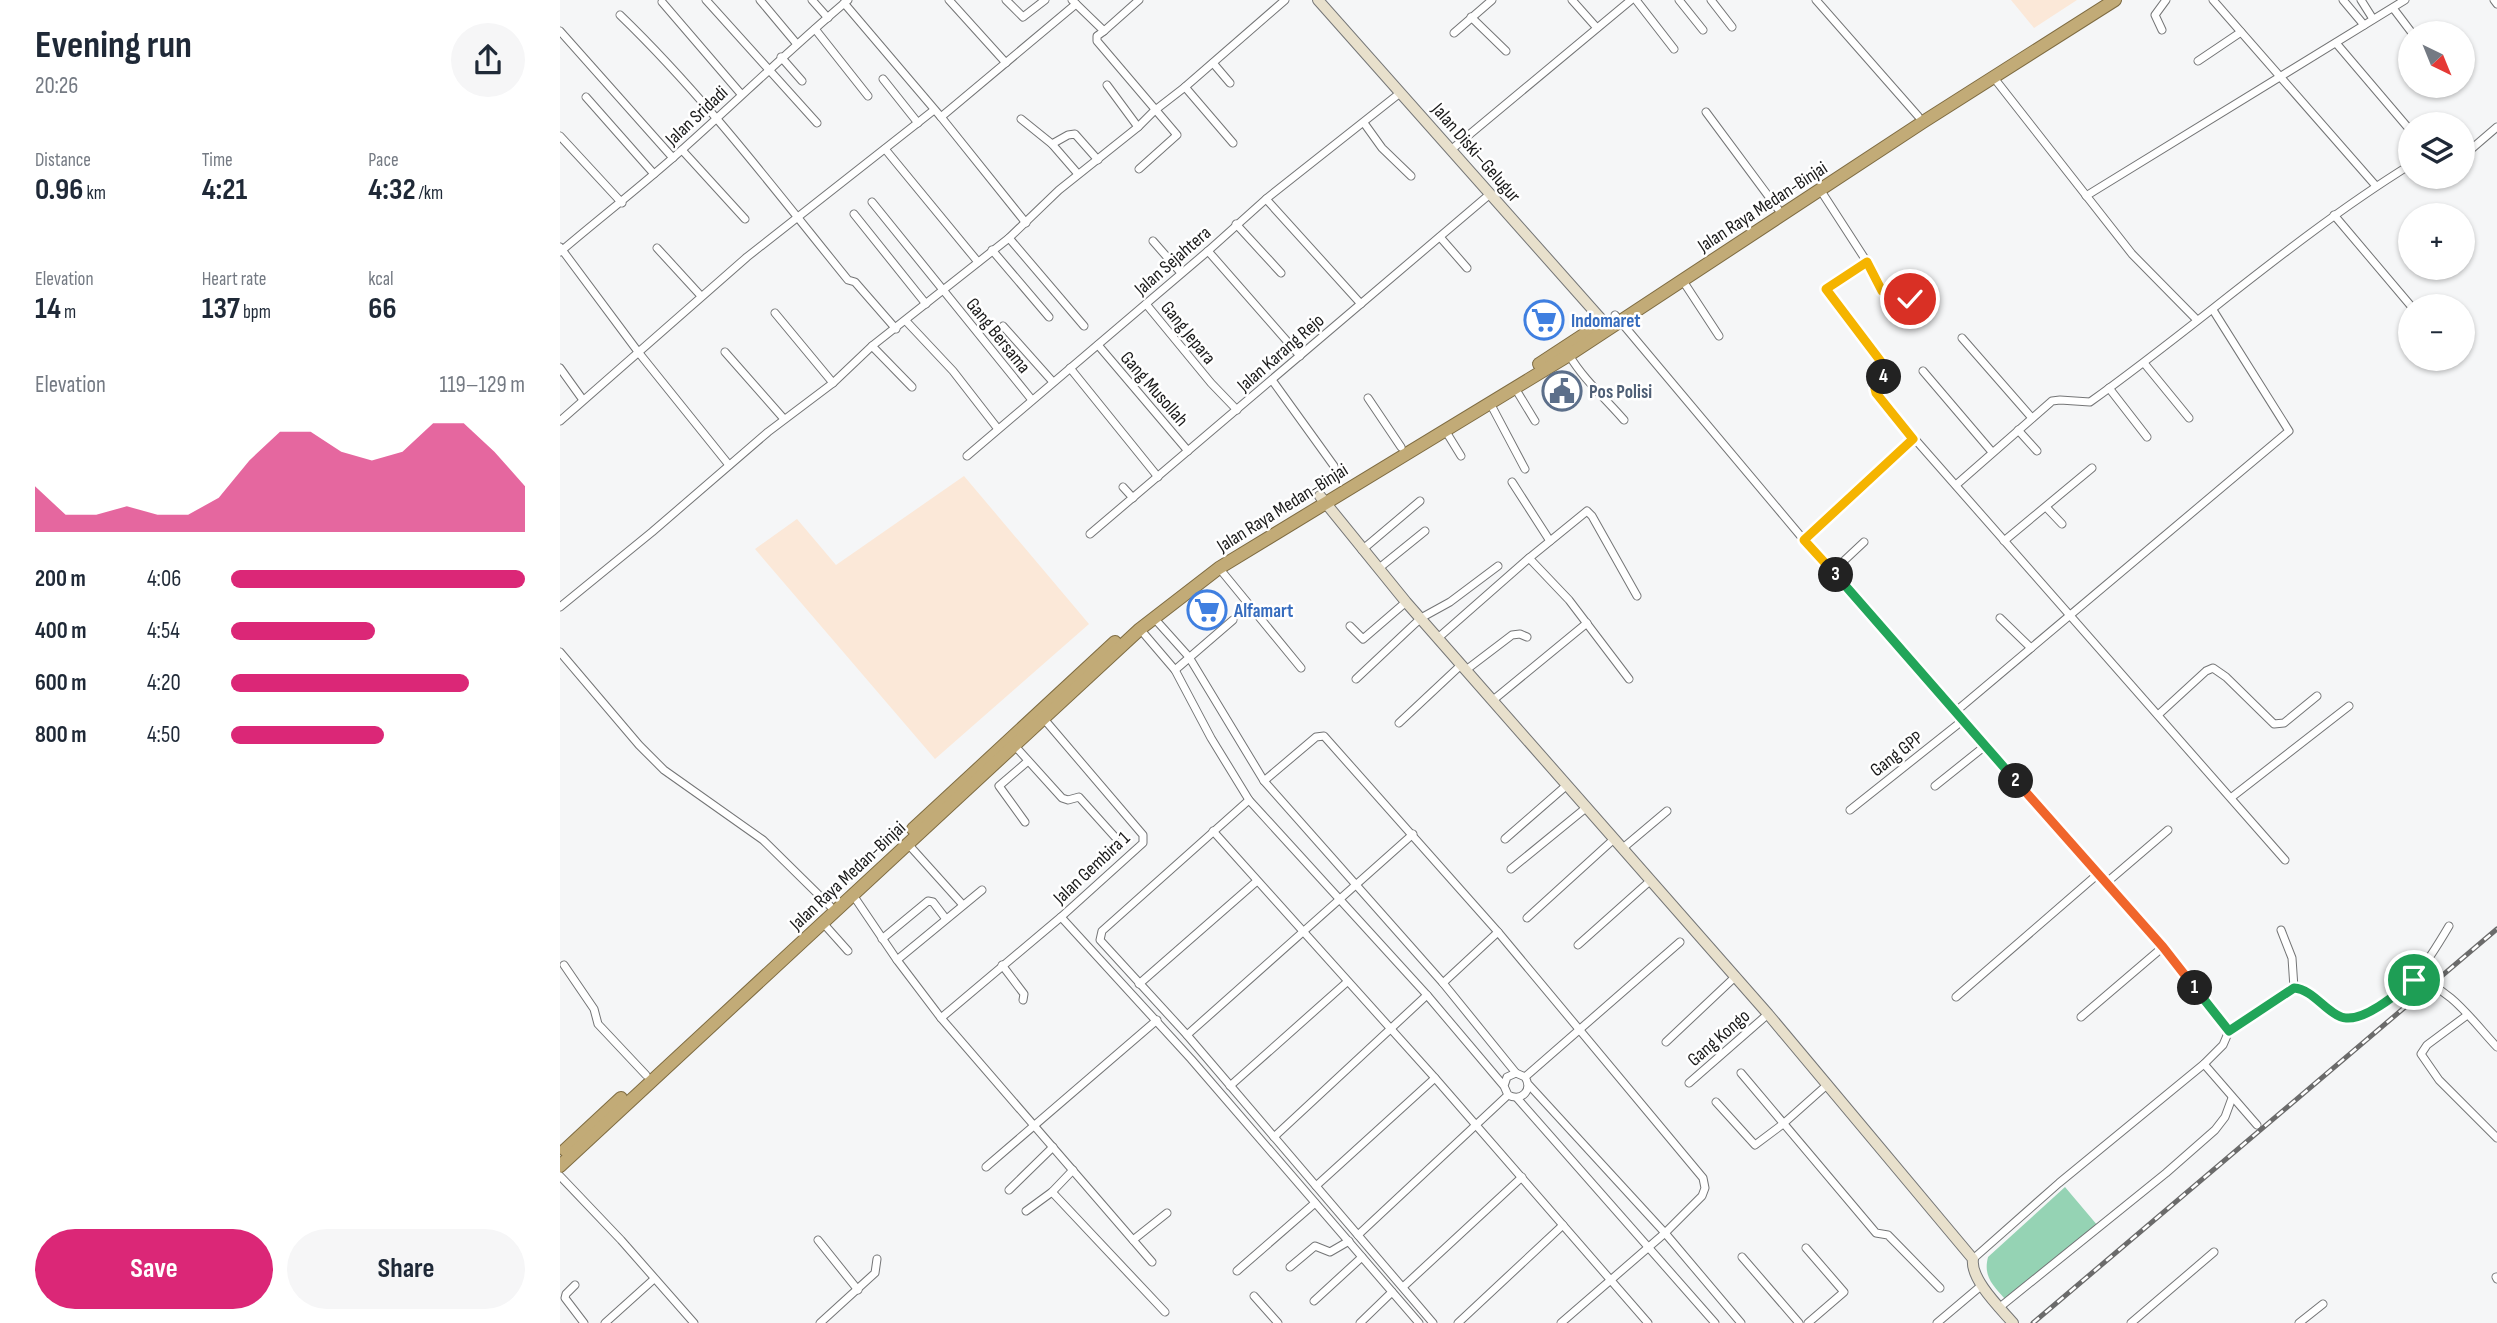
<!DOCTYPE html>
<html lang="en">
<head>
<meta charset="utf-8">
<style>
  :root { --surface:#fff; --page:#f6f6f7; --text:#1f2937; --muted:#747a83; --accent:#db2777 }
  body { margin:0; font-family:"Sofia Sans Condensed",sans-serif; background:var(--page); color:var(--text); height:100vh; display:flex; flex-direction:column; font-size:26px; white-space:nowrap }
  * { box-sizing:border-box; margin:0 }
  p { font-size:23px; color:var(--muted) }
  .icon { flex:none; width:38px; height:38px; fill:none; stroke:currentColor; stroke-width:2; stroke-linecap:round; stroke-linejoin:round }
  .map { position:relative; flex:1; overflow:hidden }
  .panel { display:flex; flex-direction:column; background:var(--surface); width:560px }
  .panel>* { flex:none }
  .needle { width:46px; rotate:137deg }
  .tools { position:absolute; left:1838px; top:21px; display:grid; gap:14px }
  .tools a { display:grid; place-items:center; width:77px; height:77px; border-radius:50%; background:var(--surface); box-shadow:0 2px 5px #0004; font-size:35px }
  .pin { position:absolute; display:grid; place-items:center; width:60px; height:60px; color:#fff; margin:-30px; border:4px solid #fff; border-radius:50%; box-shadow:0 2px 7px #0007 }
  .km { position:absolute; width:35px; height:35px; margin:-18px; border-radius:50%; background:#222; color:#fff; font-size:19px; line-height:35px; text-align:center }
  .round { display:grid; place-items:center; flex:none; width:74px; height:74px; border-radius:37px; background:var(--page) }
  .headline { display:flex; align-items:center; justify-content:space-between; height:119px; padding:0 35px }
  h1 { font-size:38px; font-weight:700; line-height:52px }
  .figures { display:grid; grid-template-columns:repeat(3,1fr); gap:10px; height:119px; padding:7px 35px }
  .figures div { display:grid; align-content:center }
  .figures b { font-size:30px; font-weight:700 }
  .figures small { font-size:19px; font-weight:400 }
  .figures p { font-size:19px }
  .chart { height:196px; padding:14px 35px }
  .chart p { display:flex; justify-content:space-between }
  .chart svg { width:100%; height:126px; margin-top:7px; fill:var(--accent); opacity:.7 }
  .primary-button { display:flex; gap:14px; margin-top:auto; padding:14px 35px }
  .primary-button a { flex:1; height:80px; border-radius:42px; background:var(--accent); color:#fff; font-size:28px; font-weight:700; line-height:80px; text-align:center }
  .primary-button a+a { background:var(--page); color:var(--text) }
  ul { padding:0 35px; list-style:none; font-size:23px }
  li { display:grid; grid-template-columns:112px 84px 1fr; align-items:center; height:52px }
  li i { height:18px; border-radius:9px; background:var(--accent) }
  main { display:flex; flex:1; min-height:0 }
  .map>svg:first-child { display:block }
</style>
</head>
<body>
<main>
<section class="panel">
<div class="headline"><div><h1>Evening run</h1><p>20:26</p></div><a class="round"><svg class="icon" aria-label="share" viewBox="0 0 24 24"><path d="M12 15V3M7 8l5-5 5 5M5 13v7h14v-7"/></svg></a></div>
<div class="figures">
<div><p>Distance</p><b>0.96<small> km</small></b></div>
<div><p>Time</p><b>4:21</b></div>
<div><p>Pace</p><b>4:32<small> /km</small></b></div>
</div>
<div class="figures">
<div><p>Elevation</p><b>14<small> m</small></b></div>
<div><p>Heart rate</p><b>137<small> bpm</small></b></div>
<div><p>kcal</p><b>66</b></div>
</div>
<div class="chart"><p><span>Elevation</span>119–129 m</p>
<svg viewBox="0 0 160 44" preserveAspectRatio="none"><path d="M0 44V28L10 38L20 38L30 35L40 38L50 38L60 32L70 19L80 9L90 9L100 16L110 19L120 16L130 6L140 6L150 16L160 28V44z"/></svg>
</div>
<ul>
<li><b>200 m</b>4:06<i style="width:100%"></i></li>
<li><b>400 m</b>4:54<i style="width:49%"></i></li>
<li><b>600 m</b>4:20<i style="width:81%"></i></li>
<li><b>800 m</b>4:50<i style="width:52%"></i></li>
</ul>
<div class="primary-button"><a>Save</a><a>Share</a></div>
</section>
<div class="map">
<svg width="1937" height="1323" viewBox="0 0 1937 1323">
  <rect width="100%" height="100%" fill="#f5f6f7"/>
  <g fill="#fbe8d8">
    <path d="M 1451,0 L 1517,0 L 1474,28 Z"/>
    <path d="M 404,476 L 529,624 L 375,759 L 195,549 L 237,519 L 276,565 Z"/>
  </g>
  <path fill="#95d3b4" d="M 1505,1187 L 1538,1226 L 1445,1299 C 1433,1285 1423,1277 1428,1257 Z"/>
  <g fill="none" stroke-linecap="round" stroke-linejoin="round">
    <g stroke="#747576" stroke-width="9">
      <g id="minor">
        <path d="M 146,0 L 257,123"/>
        <path d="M 200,0 L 236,43"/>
        <path d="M 252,0 L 268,18"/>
        <path d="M 389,0 L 446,63"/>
        <path d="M 446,0 L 463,17 L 485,0"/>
        <path d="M 512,0 L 544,31 L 579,0"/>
        <path d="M 1012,0 L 1037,28"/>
        <path d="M 1076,0 L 1114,49"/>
        <path d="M 1119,0 L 1143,30"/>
        <path d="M 1151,0 L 1172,27"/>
        <path d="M 1256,0 L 1358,116"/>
        <path d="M 1653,0 L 1816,186"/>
        <path d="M 1783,0 L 1804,25"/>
        <path d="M 1801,0 L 1813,19"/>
        <path d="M 1934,0 L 1937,4"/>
        <path d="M 102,2 L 181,94"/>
        <path d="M 284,3 L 381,117 L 466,223"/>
        <path d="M 1833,8 L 1852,33"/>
        <path d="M 60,15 C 144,96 215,190 288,280 L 295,282 L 336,329"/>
        <path d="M 911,17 L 946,51"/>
        <path d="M 255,29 L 308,96"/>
        <path d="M 1602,30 L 1595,15 L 1606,0"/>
        <path d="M 0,31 L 113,158"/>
        <path d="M 544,31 L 537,36 L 537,41 L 617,135 L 579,169"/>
        <path d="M 894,33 L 932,0"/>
        <path d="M 1776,43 L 1850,130"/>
        <path d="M 221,57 L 242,81"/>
        <path d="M 1638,61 L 1681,32"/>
        <path d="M 653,63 L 670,83"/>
        <path d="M 1434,78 L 1572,254 L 1637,320"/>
        <path d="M 323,79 L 358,123"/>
        <path d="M 547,85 L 578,127"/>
        <path d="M 625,87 L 673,143"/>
        <path d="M 26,97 L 94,174"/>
        <path d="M 1146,112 L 1218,209"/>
        <path d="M 381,117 L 516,4"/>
        <path d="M 461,119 L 492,144 L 518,174"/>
        <path d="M 804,123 L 822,148 L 851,176"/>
        <path d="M 0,136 L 62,203"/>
        <path d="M 492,144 L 508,135 L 515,134 L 538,160"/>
        <path d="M 325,149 L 418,262"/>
        <path d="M 892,149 L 1071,0"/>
        <path d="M 122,150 L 185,219"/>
        <path d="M 1902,157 L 1937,127"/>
        <path d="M 1261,191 L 1307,262 L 1266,289 L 1324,366 L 1326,373 L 1316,389 L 1317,396 L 1725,860"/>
        <path d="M 1526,196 L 1845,0"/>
        <path d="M 706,199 L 801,304"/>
        <path d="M 312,202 L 472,400"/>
        <path d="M 294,214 L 366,304"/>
        <path d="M 1774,215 L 1851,306"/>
        <path d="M 676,224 L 721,273"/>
        <path d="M 880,237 L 907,268"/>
        <path d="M 449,238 L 524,326"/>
        <path d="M 593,241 L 621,273"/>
        <path d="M 0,247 L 79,353 L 169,465"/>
        <path d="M 97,248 L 141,296"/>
        <path d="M 432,250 L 489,317"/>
        <path d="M 648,251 L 740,356"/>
        <path d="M 0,252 C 41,217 84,184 124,148 C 179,99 231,48 288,0"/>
        <path d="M 1307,262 L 1322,291 L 1348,298 L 1357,304"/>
        <path d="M 1123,281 L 1159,336"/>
        <path d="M 586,304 L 651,383 L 677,410"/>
        <path d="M 215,313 L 273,383"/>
        <path d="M 1055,315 L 1244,540 L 1603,947 L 1669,1031"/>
        <path d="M 346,321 L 393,371 L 438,429"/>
        <path d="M 443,326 L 493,382"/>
        <path d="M 1402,338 L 1472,418"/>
        <path d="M 538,345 L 628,451"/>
        <path d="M 312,346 L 352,387"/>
        <path d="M 165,352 L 224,419"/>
        <path d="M 1009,355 C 1024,380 1045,398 1064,420"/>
        <path d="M 1584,363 L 1629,418"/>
        <path d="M 0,368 L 23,400"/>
        <path d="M 510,368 L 598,477"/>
        <path d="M 1363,371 L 1432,452"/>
        <path d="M 712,380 L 774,466"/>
        <path d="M 955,388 L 975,421"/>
        <path d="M 1549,388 L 1587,437"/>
        <path d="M 808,398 L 841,447"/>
        <path d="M 930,403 L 965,469"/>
        <path d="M 0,421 L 187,257 L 374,110"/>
        <path d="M 885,430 L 901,456"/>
        <path d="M 1458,430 L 1477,451"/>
        <path d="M 407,456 L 648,251 L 706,199 L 840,93"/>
        <path d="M 952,482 L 990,541"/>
        <path d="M 1396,485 L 1492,401 L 1500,400 L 1530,402 C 1638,325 1737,235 1850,165"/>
        <path d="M 563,487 L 573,498"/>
        <path d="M 1486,507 L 1502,524"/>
        <path d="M 530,534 L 930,194"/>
        <path d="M 1244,540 L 1353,439"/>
        <path d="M 1444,541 L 1532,468"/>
        <path d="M 802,550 L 860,501"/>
        <path d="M 969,558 L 1009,600 L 1069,679"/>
        <path d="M 659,568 L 741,668"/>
        <path d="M 818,569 L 865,531"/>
        <path d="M 1272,572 L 1304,542"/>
        <path d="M 0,607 L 92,532 L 208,432 L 273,383 L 312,346 L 449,238 L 499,190 L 578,127 L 594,111 L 625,87 L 725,0"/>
        <path d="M 594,618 L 629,657 L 704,781 L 883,983 L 956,1073"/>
        <path d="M 1440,618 L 1471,648"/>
        <path d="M 790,626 L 803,639 L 846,602"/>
        <path d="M 580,629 L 615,670 L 651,738 L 689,800 L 867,995 L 944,1086 L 948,1095 C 962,1102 973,1090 965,1077 L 956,1073 L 947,1077 L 944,1086"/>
        <path d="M 878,638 L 968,559 L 1027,511 L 1032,516 L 1077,596"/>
        <path d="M 0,652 L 79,745 L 104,770 L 203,840 L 270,906"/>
        <path d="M 615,670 L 673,620"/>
        <path d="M 906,670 L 952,635 L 960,634 L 967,637"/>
        <path d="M 796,679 L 861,618 L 890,602 L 938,566"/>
        <path d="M 932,701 L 1027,623"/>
        <path d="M 1395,712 L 1729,431 L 1653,310"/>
        <path d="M 1598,715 L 1646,671 L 1653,668 L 1666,677 L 1714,724 L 1724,723 L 1757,696"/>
        <path d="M 839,723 L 901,665"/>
        <path d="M 455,746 L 502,798 L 508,800 L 519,797 L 555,837"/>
        <path d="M 704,781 L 756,737 L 764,736 L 938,932 L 1143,1178 L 1145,1188 L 1142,1196 L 1105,1233 L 1001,1323"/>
        <path d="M 1375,786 L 1425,746"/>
        <path d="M 1672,797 L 1789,706"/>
        <path d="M 689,800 L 542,931 L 540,940 L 627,1035 L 873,1323"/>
        <path d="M 1290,810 L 1402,721"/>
        <path d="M 465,822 L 439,786 L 468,761"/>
        <path d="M 653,831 L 875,1078 L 1088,1323"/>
        <path d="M 945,839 L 1007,785"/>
        <path d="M 348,844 L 403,905"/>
        <path d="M 1063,848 L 1107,811"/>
        <path d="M 951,869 L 1027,807"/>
        <path d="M 1546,883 L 1608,830"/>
        <path d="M 293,895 L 337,960 L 381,1018 L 592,1262"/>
        <path d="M 501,917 L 631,1059 L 859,1323"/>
        <path d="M 967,918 L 1054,839"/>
        <path d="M 263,923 L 288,951"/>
        <path d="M 1721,930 L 1732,958 L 1734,988"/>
        <path d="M 322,939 L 368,901 L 373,902 L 386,919"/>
        <path d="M 1018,945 L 1091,880"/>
        <path d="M 337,960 L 422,890"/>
        <path d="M 4,965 L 34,1009 L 38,1024 L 86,1075"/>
        <path d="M 442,965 L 464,994 L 463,1000"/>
        <path d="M 1854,980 C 1888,984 1914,1023 1937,1047"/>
        <path d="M 883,983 L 938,932"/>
        <path d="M 579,984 L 697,881"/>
        <path d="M 1396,997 L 1538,874"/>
        <path d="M 1906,1016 L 1867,1045 L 1861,1054 L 1879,1080 L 1937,1138"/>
        <path d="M 1521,1017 L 1603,947"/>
        <path d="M 381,1018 L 501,917 L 583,843 L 583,835 L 484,719"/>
        <path d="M 627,1035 L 853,834"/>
        <path d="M 1106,1042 L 1176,976"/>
        <path d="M 1644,1064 L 1697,1125"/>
        <path d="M 1181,1073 L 1316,1233 L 1328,1235 L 1380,1288"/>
        <path d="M 965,1077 L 1120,942"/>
        <path d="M 1129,1083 L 1208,1014"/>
        <path d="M 969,1085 L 1105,1233 L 1181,1323"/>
        <path d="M 670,1086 L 787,982"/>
        <path d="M 957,1098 L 1155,1323"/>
        <path d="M 1156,1102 L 1195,1145 L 1223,1124 L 1268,1084"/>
        <path d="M 714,1137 L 867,995"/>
        <path d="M 426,1167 L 597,1020"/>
        <path d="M 0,1176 L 61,1240 L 134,1323"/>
        <path d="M 756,1186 L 875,1078"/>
        <path d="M 449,1190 L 493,1147"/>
        <path d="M 492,1192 L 605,1312"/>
        <path d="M 466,1211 L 492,1192 L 513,1170"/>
        <path d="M 798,1235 L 948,1095"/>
        <path d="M 258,1240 L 298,1290"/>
        <path d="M 573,1240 L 607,1213"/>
        <path d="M 1246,1248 L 1284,1292 L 1248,1323"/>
        <path d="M 1182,1257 L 1239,1323"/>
        <path d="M 1413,1259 L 1499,1183 L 1644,1064 L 1663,1045 L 1669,1031 L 1726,991 C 1749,981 1761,1010 1782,1017 C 1792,1021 1803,1014 1812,1009 C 1853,986 1866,965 1889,926"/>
        <path d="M 730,1267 L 755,1246 L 770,1252 L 789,1241"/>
        <path d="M 677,1271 L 755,1203"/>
        <path d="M 1936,1277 L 1937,1279"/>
        <path d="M 15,1285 L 6,1294 L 5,1298 L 24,1323"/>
        <path d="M 843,1287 L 962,1177"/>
        <path d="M 694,1296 L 718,1323"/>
        <path d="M 754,1301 L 802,1257"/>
        <path d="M 1440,1307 L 1606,1173 L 1655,1130 L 1665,1117 L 1672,1098"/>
        <path d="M 45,1323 L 94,1279"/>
        <path d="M 260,1323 L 315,1273 L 317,1259"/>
        <path d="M 800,1323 L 832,1292"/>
        <path d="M 898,1323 L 1003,1225"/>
        <path d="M 1377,1323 L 1422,1285"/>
        <path d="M 1571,1323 L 1654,1252"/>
        <path d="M 1739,1323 L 1763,1304"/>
      </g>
    </g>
    <g stroke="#747576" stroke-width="12">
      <g id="secondary">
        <path d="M 758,0 L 1049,328"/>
        <path d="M 760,496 L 846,602 L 1208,1014 L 1413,1259 C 1410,1279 1440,1308 1453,1323"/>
      </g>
    </g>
    <g stroke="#7e6b41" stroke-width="14">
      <g id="trunk">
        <path d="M 979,364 L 1037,326"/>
        <path d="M 353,829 L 555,642"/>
        <path d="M 5,1150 L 61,1098"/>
        <path d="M 0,1166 L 580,629 L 659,568 L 1009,355 L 1363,122 L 1555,0"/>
      </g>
    </g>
    <use href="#minor" stroke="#fff" stroke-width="7"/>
    <use href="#secondary" stroke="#e8e0cc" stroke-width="10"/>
    <use href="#trunk" stroke="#c2ab77" stroke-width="12"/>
    <g stroke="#6b6b6b" stroke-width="5">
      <path id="rail" d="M 1473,1323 L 1937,929"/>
    </g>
    <use href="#rail" stroke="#fff" stroke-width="2.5" stroke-dasharray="8" stroke-linecap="butt"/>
  </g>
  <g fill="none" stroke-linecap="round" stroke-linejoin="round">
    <g stroke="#fff" stroke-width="14">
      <path id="split-1" d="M 1635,988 L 1669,1031 L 1734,988 C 1747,989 1757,1000 1767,1008 C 1772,1012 1779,1018 1786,1018 C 1807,1020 1839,992 1854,980"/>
    </g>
    <g stroke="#fff" stroke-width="14">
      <path id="split-2" d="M 1456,781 L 1603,947 L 1635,988"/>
    </g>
    <g stroke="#fff" stroke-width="14">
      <path id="split-3" d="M 1276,575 L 1456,781"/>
    </g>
    <g stroke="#fff" stroke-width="14">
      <path id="split-4" d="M 1276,575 L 1244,540 L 1353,439 L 1316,393 L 1315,389 L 1324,377"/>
    </g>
    <g stroke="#fff" stroke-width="14">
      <path id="split-5" d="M 1324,377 L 1326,373 L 1322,363 L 1266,289 L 1307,262 L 1322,291 L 1350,299"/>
    </g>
    <use href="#split-1" stroke="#22a559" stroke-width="9"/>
    <use href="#split-2" stroke="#f0652b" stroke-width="9"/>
    <use href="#split-3" stroke="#22a559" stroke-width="9"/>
    <use href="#split-4" stroke="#f5b400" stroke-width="9"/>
    <use href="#split-5" stroke="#f5b400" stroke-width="9"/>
  </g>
  <defs>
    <g id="supermarket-ring" transform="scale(2.0125)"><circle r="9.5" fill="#fff" stroke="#3f7fe0" stroke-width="1.5"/><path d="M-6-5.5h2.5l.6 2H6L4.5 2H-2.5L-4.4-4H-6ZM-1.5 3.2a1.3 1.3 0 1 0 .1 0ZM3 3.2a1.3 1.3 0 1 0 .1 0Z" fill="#3f7fe0"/></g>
    <g id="civic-ring" transform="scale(2.0125)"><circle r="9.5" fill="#fff" stroke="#5c6f8a" stroke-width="1.5"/><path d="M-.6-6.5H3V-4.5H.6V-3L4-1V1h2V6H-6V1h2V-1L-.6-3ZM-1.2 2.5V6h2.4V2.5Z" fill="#5c6f8a"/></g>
  </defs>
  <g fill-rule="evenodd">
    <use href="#supermarket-ring" x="984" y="320"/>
    <use href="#civic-ring" x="1002" y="391"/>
    <use href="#supermarket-ring" x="647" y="610"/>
  </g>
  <g text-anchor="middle" stroke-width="5" stroke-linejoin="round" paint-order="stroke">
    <g font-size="19" fill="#1b1b1b" stroke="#fff">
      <text transform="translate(136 115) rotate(-43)" y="7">Jalan Sridadi</text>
      <text transform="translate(917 152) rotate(49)" y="7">Jalan Diski–Gelugur</text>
      <text transform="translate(1202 206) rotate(-33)" y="7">Jalan Raya Medan-Binjai</text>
      <text transform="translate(612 260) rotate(-41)" y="7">Jalan Sejahtera</text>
      <text transform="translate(629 332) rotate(51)" y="7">Gang Jepara</text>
      <text transform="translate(439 335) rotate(51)" y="7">Gang Bersama</text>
      <text transform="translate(720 352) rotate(-41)" y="7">Jalan Karang Rejo</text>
      <text transform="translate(595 388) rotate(49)" y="7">Gang Musollah</text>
      <text transform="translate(722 507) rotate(-32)" y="7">Jalan Raya Medan-Binjai</text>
      <text transform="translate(1336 753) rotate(-38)" y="7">Gang GPP</text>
      <text transform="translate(531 867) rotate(-43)" y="7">Jalan Gembira 1</text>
      <text transform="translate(287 875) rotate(-43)" y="7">Jalan Raya Medan-Binjai</text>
      <text transform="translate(1158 1037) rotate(-41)" y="7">Gang Kongo</text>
    </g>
    <g font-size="19" font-weight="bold" fill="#366cbe" stroke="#fff" text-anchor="start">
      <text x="1011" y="327">Indomaret</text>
      <text x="674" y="617">Alfamart</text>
    </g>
    <g font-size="19" font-weight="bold" fill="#4e5e75" stroke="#fff" text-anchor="start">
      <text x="1029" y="398">Pos Polisi</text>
    </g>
  </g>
</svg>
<div class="tools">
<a><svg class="needle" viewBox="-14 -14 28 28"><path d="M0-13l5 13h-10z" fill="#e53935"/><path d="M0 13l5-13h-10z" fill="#747a83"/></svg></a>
<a><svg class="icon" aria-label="layers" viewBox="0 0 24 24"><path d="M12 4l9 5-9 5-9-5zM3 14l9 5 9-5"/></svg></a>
<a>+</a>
<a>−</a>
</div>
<div class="pin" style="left:1854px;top:980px;background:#1e9e55"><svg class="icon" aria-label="arrive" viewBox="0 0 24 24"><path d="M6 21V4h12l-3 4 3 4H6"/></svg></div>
<div class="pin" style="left:1350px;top:299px;background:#d93025"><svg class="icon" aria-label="check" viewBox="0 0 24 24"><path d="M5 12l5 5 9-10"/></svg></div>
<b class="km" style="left:1635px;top:988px">1</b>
<b class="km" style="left:1456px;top:781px">2</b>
<b class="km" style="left:1276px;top:575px">3</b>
<b class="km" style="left:1324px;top:377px">4</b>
</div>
</main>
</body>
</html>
